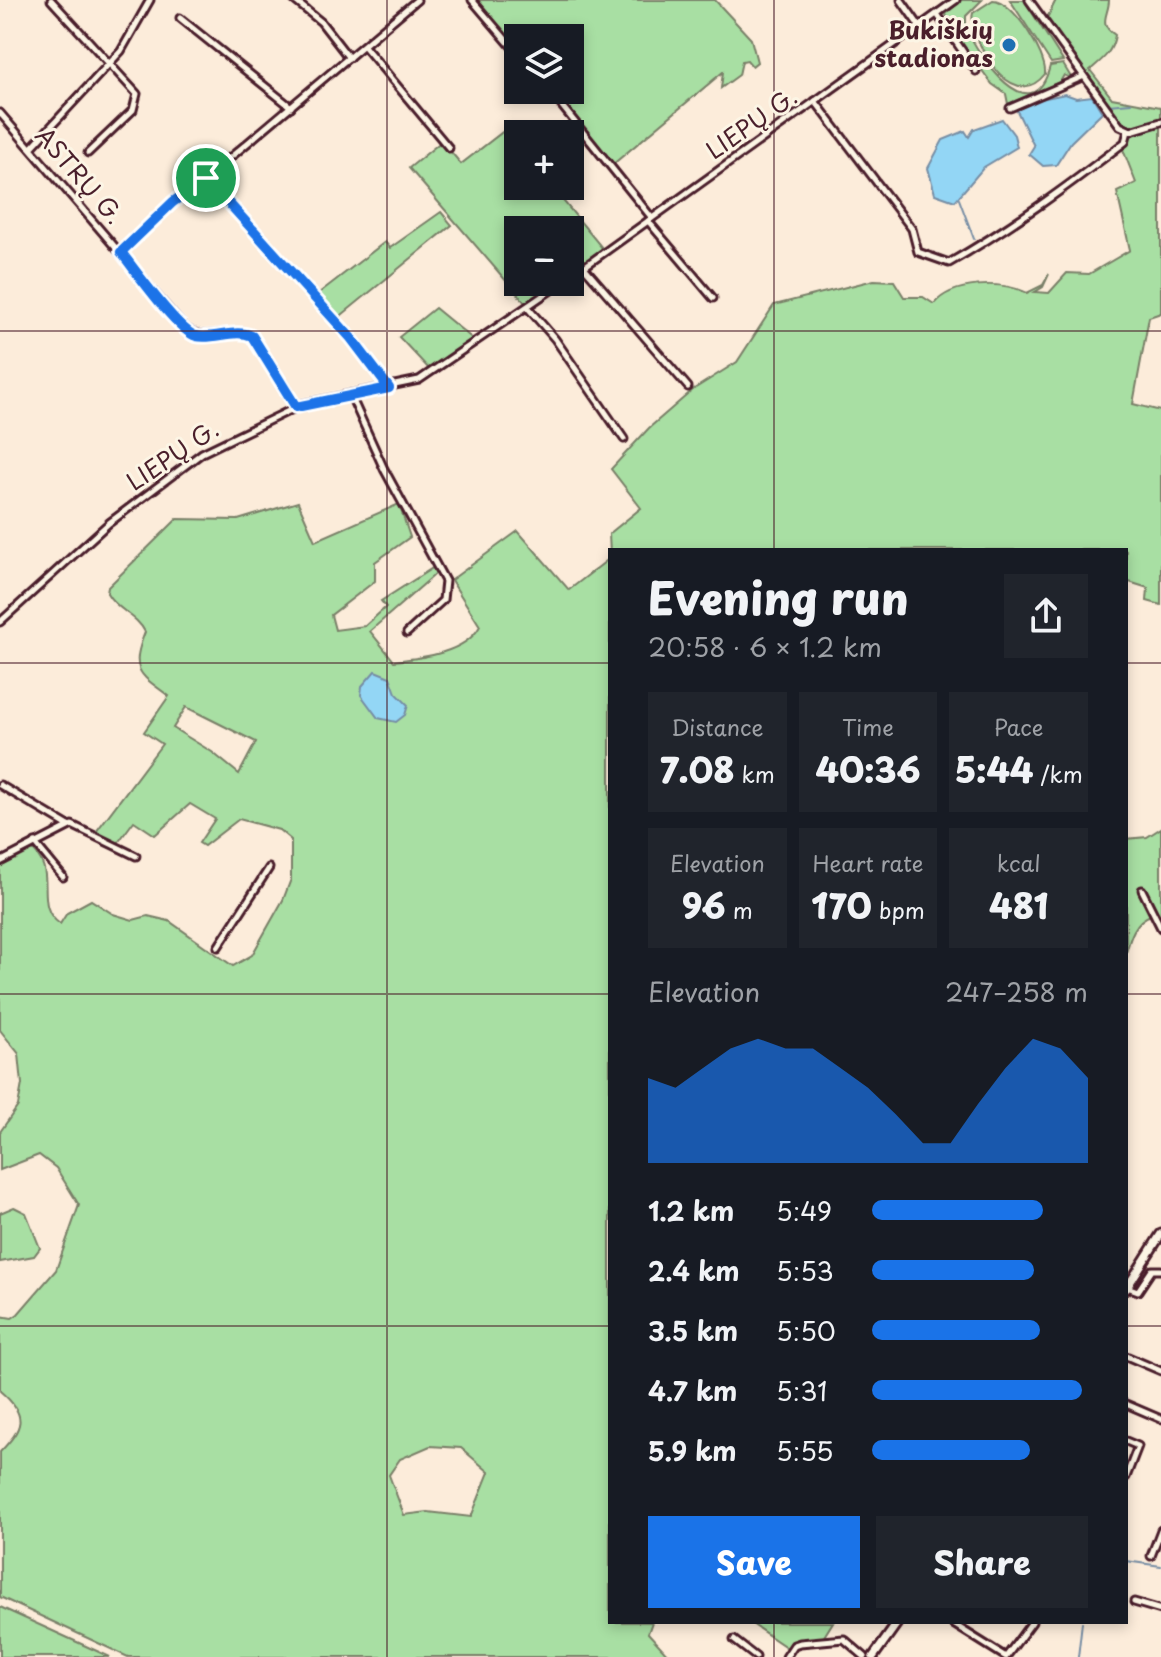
<!DOCTYPE html>
<html lang="en">
<head>
<meta charset="utf-8">
<style>
  :root { --surface:#171b24; --page:#20242c; --text:#f1f3f6; --muted:#9ea1a6; --accent:#1a73e8 }
  body { margin:0; font-family:"Playpen Sans",sans-serif; background:var(--page); color:var(--text); height:100vh; display:flex; flex-direction:column; font-size:30px; white-space:nowrap }
  * { box-sizing:border-box; margin:0 }
  p { font-size:26px; color:var(--muted) }
  .icon { flex:none; width:44px; height:44px; fill:none; stroke:currentColor; stroke-width:2; stroke-linecap:round; stroke-linejoin:round }
  .map { position:relative; flex:1; overflow:hidden }
  .side { position:absolute; left:608px; top:548px; width:520px; height:1076px; display:flex; flex-direction:column; background:var(--surface); border-radius:0px; box-shadow:0 4px 12px #0003 }
  .side>* { flex:none }
  .controls { position:absolute; left:504px; top:24px; display:grid; gap:16px }
  .controls a { display:grid; place-items:center; width:80px; height:80px; border-radius:0px; background:var(--surface); box-shadow:0 4px 12px #0003; font-size:40px }
  .pin { position:absolute; display:grid; place-items:center; width:68px; height:68px; color:#fff; margin:-34px; border:4px solid #fff; border-radius:50%; box-shadow:0 2px 8px #0007 }
  .round { display:grid; place-items:center; flex:none; width:84px; height:84px; border-radius:0px; background:var(--page) }
  .summary { display:flex; align-items:center; justify-content:space-between; height:136px; padding:0 40px }
  h1 { font-size:44px; font-weight:800; line-height:60px }
  .metrics { display:grid; grid-template-columns:repeat(3,1fr); gap:12px; height:136px; padding:8px 40px }
  .metrics div { display:grid; align-content:center; border-radius:0px; background:var(--page); text-align:center }
  .metrics b { font-size:34px; font-weight:800 }
  .metrics small { font-size:22px; font-weight:400 }
  .metrics p { font-size:22px }
  .chart { height:224px; padding:16px 40px }
  .chart p { display:flex; justify-content:space-between }
  .chart svg { width:100%; height:144px; margin-top:8px; fill:var(--accent); opacity:.7 }
  .button { display:flex; gap:16px; margin-top:auto; padding:16px 40px }
  .button a { flex:1; height:92px; border-radius:0px; background:var(--accent); color:#fff; font-size:32px; font-weight:800; line-height:92px; text-align:center }
  .button a+a { background:var(--page); color:var(--text) }
  ul { padding:0 40px; list-style:none; font-size:26px }
  li { display:grid; grid-template-columns:128px 96px 1fr; align-items:center; height:60px }
  li i { height:20px; border-radius:10px; background:var(--accent) }
  .map>svg:first-child { display:block }
</style>
</head>
<body>
<div class="map">
<svg width="1161" height="1657" viewBox="0 0 1161 1657">
  <rect width="100%" height="100%" fill="#fcecda"/>
  <filter id="ink" filterUnits="userSpaceOnUse"><feTurbulence type="fractalNoise" baseFrequency=".0125" numOctaves="2"/><feDisplacementMap in="SourceGraphic" scale="16" xChannelSelector="R" yChannelSelector="G"/><feConvolveMatrix kernelMatrix="1 2 1 2 8 2 1 2 1" color-interpolation-filters="sRGB"/></filter>
  <g filter="url(#ink)">
    <g fill="#a8dfa3" stroke="#797f67" stroke-width="2" fill-rule="evenodd">
      <path d="M 476,0 L 715,0 L 751,39 L 757,62 L 752,66 L 747,60 L 742,61 L 739,75 L 721,88 L 723,72 L 612,165 L 553,90 L 570,90 L 570,38 L 518,38 L 518,49 Z"/>
      <path d="M 961,0 L 982,0 L 966,16 L 966,27 C 977,55 1032,135 1050,66 L 1063,64 L 1072,79 L 1064,75 L 1060,82 L 1008,104 L 1006,94 L 992,84 L 949,25 L 946,14 Z"/>
      <path d="M 993,0 C 1013,0 1047,55 1045,74 C 1010,118 967,32 973,13 Z"/>
      <path d="M 1010,0 L 1024,0 L 1063,61 L 1051,63 Z"/>
      <path d="M 1056,0 L 1109,0 C 1109,15 1097,23 1115,35 C 1112,53 1103,59 1090,70 L 1112,98 L 1161,107 L 1161,118 L 1134,128 L 1120,122 L 1046,20 Z"/>
      <path d="M 1161,124 L 1161,313 L 1149,317 L 1133,404 L 1161,411 L 1161,605 L 1147,601 L 1148,588 L 1126,581 L 1126,550 L 610,550 L 610,553 L 609,534 L 641,508 L 611,469 L 649,428 L 694,389 L 737,362 L 774,305 L 874,280 L 894,281 L 904,297 L 923,297 L 934,304 C 952,282 1002,280 1027,293 L 1043,285 L 1049,274 L 1043,287 L 1035,292 L 1049,293 L 1067,273 L 1089,274 L 1130,250 L 1117,192 L 1136,183 L 1122,147 L 1132,135 Z"/>
      <path d="M 505,130 L 518,146 L 518,186 L 551,186 L 603,249 L 570,273 L 570,230 L 518,230 L 518,282 L 557,282 L 526,304 L 409,168 L 442,141 L 461,164 Z"/>
      <path d="M 441,212 L 452,225 L 337,319 L 315,296 L 385,242 L 390,248 Z"/>
      <path d="M 435,308 L 474,340 L 430,370 L 399,337 Z"/>
      <path d="M 298,502 L 315,541 L 399,504 L 410,537 L 375,562 L 375,581 L 331,615 L 335,630 L 365,626 L 386,607 L 381,601 L 434,567 L 436,573 L 432,577 L 370,631 L 394,661 C 421,658 466,653 480,626 L 451,580 L 518,531 L 569,590 L 610,558 L 610,1622 L 652,1622 L 648,1633 L 670,1657 L 128,1657 L 0,1597 L 0,1452 C 23,1428 29,1416 0,1391 L 0,1316 L 12,1318 L 18,1314 L 56,1270 L 79,1205 L 56,1168 L 39,1155 L 0,1170 L 0,1132 L 18,1106 L 22,1084 L 19,1054 L 0,1030 L 0,866 L 29,847 C 61,870 31,904 60,924 L 67,913 L 91,900 L 113,914 L 133,920 L 148,916 L 169,921 L 233,966 L 252,955 L 283,900 L 291,879 L 291,840 L 279,830 L 239,819 L 204,846 L 199,843 L 215,819 L 190,804 L 155,835 L 134,821 L 117,844 L 96,832 L 162,744 L 144,732 L 169,696 C 138,674 130,670 145,632 C 137,615 116,610 107,593 L 108,587 L 177,519 L 238,520 ZM 186,707 L 256,742 L 239,774 L 212,752 L 173,728 ZM 430,1446 L 461,1448 L 489,1472 L 471,1517 L 428,1512 L 404,1515 L 389,1475 L 400,1459 Z"/>
      <path d="M 1161,828 L 1161,921 L 1151,915 C 1135,920 1130,938 1126,953 L 1126,839 L 1147,837 Z"/>
      <path d="M 14,1207 L 26,1213 L 40,1248 L 34,1256 L 0,1262 L 0,1213 Z"/>
      <path d="M 0,1607 L 110,1657 L 0,1657 Z"/>
      <path d="M 749,1622 L 833,1622 L 823,1638 L 803,1641 L 789,1649 Z"/>
    </g>
    <g fill="#93d6f5" stroke="#768da4" stroke-width="2">
      <path d="M 1065,94 L 1076,98 L 1092,96 L 1102,112 L 1071,142 L 1056,165 L 1043,166 L 1029,154 L 1034,146 L 1016,109 L 1031,101 Z"/>
      <path d="M 1002,119 L 1014,135 L 1017,147 L 984,167 L 955,201 L 935,194 L 928,168 L 943,140 L 965,131 L 969,137 L 974,129 Z"/>
      <path d="M 375,671 L 390,677 L 396,693 L 408,705 L 405,715 L 396,722 L 378,718 L 361,695 L 362,686 Z"/>
    </g>
    <g fill="none" stroke-linecap="round" stroke-linejoin="round">
      <g stroke="#768da4" stroke-width="2">
        <path d="M 1108,105 L 1131,103"/>
        <path d="M 959,199 L 974,239"/>
        <path d="M 1126,1561 L 1161,1566"/>
        <path d="M 1078,1657 L 1082,1622"/>
      </g>
      <g stroke="#4a1f2b" stroke-width="11">
        <g id="street">
          <path d="M 51,0 L 137,94 L 133,110 L 88,153"/>
          <path d="M 294,0 L 321,22 L 349,58"/>
          <path d="M 472,0 L 518,54"/>
          <path d="M 901,0 L 920,27"/>
          <path d="M 1029,0 L 1120,126 L 1131,131 L 1161,122"/>
          <path d="M 937,14 L 976,71"/>
          <path d="M 180,18 L 291,107"/>
          <path d="M 364,46 L 449,148"/>
          <path d="M 549,90 L 652,218"/>
          <path d="M 815,101 L 912,229 L 918,252 L 949,263 C 1012,227 1068,186 1125,142 L 1128,131"/>
          <path d="M 1010,108 L 1082,77"/>
          <path d="M 0,113 L 182,325 C 204,347 228,325 252,336 L 296,407"/>
          <path d="M 31,148 L 121,51 L 150,0"/>
          <path d="M 648,221 L 713,298"/>
          <path d="M 121,252 L 173,202 L 206,178"/>
          <path d="M 584,267 L 688,387"/>
          <path d="M 570,277 L 956,0"/>
          <path d="M 528,308 L 555,339 L 624,439"/>
          <path d="M 389,388 L 351,338 L 206,178 L 417,0"/>
          <path d="M 350,394 L 384,469 L 445,581 L 443,600 L 407,633"/>
          <path d="M 0,622 L 109,523 L 202,453 L 303,404 L 419,380 L 563,282"/>
          <path d="M 0,785 L 67,825"/>
          <path d="M 35,843 L 63,877"/>
          <path d="M 0,862 L 72,825 L 136,856"/>
          <path d="M 1142,890 L 1161,928"/>
          <path d="M 218,947 L 269,868"/>
          <path d="M 1127,1287 L 1138,1291 L 1152,1270 L 1161,1270"/>
          <path d="M 1126,1356 L 1161,1371"/>
          <path d="M 1126,1404 L 1161,1419"/>
          <path d="M 1126,1441 L 1138,1446 L 1126,1477"/>
          <path d="M 1151,1556 L 1161,1530"/>
          <path d="M 1134,1602 L 1161,1610"/>
          <path d="M 950,1622 L 1006,1657 L 1032,1622"/>
          <path d="M 734,1640 L 756,1657"/>
          <path d="M 786,1657 L 794,1645 L 800,1643 L 844,1639 L 865,1657"/>
        </g>
      </g>
      <g stroke="#4a1f2b" stroke-width="13">
        <g id="secondary">
          <path d="M 1126,1289 L 1161,1234"/>
          <path d="M 873,1657 L 898,1622"/>
        </g>
      </g>
      <use href="#street" stroke="#fcf5e5" stroke-width="5"/>
      <use href="#secondary" stroke="#fcf5e5" stroke-width="7"/>
    </g>
  </g>
  <g fill="none" stroke-linecap="round" stroke-linejoin="round" filter="url(#ink)">
    <g stroke="#fff" stroke-width="16">
      <path id="route" d="M 206,178 L 351,338 L 389,388 L 296,407 L 252,336 C 235,328 215,340 196,336 C 179,332 134,269 121,252 L 173,202 Z"/>
    </g>
    <use href="#route" stroke="#1a73e8" stroke-width="10"/>
  </g>
  <path fill="none" stroke="#4a1f2b" stroke-width="2" stroke-opacity="0.55" d="M 387,0 L 387,1657M 774,0 L 774,550M 0,331 L 1161,331M 0,663 L 610,663M 1126,663 L 1161,663M 0,994 L 610,994M 1126,994 L 1161,994M 0,1326 L 610,1326M 1126,1326 L 1161,1326M 774,1622 L 774,1657"/>
  <circle fill="#1f6fb2" stroke="#fcf5e5" stroke-width="3" cx="1009" cy="45" r="8"/>
  <g text-anchor="middle" stroke-width="6" stroke-linejoin="round" paint-order="stroke">
    <g font-size="24" font-weight="bold" fill="#4a1f2b" stroke="#fcf5e5" text-anchor="end">
      <text x="993" y="39">Bukiškių<tspan x="993" dy="28">stadionas</tspan></text>
    </g>
    <g font-size="24" fill="#4a1f2b" stroke="#fcf5e5">
      <text transform="translate(752 124) rotate(-35)" y="8">LIEPŲ G.</text>
      <text transform="translate(79 176) rotate(49)" y="8">ASTRŲ G.</text>
      <text transform="translate(173 456) rotate(-34)" y="8">LIEPŲ G.</text>
    </g>
  </g>
</svg>
<div class="controls">
<a><svg class="icon" aria-label="layers" viewBox="0 0 24 24"><path d="M12 4l9 5-9 5-9-5zM3 14l9 5 9-5"/></svg></a>
<a>+</a>
<a>−</a>
</div>
<div class="pin" style="left:206px;top:178px;background:#1e9e55"><svg class="icon" aria-label="arrive" viewBox="0 0 24 24"><path d="M6 21V4h12l-3 4 3 4H6"/></svg></div>
<section class="side">
<div class="summary"><div><h1>Evening run</h1><p>20:58 · 6 × 1.2 km</p></div><a class="round"><svg class="icon" aria-label="share" viewBox="0 0 24 24"><path d="M12 15V3M7 8l5-5 5 5M5 13v7h14v-7"/></svg></a></div>
<div class="metrics">
<div><p>Distance</p><b>7.08<small> km</small></b></div>
<div><p>Time</p><b>40:36</b></div>
<div><p>Pace</p><b>5:44<small> /km</small></b></div>
</div>
<div class="metrics">
<div><p>Elevation</p><b>96<small> m</small></b></div>
<div><p>Heart rate</p><b>170<small> bpm</small></b></div>
<div><p>kcal</p><b>481</b></div>
</div>
<div class="chart"><p><span>Elevation</span>247–258 m</p>
<svg viewBox="0 0 160 44" preserveAspectRatio="none"><path d="M0 44V18L10 21L20 15L30 9L40 6L50 9L60 9L70 15L80 21L90 29L100 38L110 38L120 26L130 15L140 6L150 9L160 18V44z"/></svg>
</div>
<ul>
<li><b>1.2 km</b>5:49<i style="width:79%"></i></li>
<li><b>2.4 km</b>5:53<i style="width:75%"></i></li>
<li><b>3.5 km</b>5:50<i style="width:78%"></i></li>
<li><b>4.7 km</b>5:31<i style="width:97%"></i></li>
<li><b>5.9 km</b>5:55<i style="width:73%"></i></li>
</ul>
<div class="button"><a>Save</a><a>Share</a></div>
</section>
</div>
</body>
</html>
